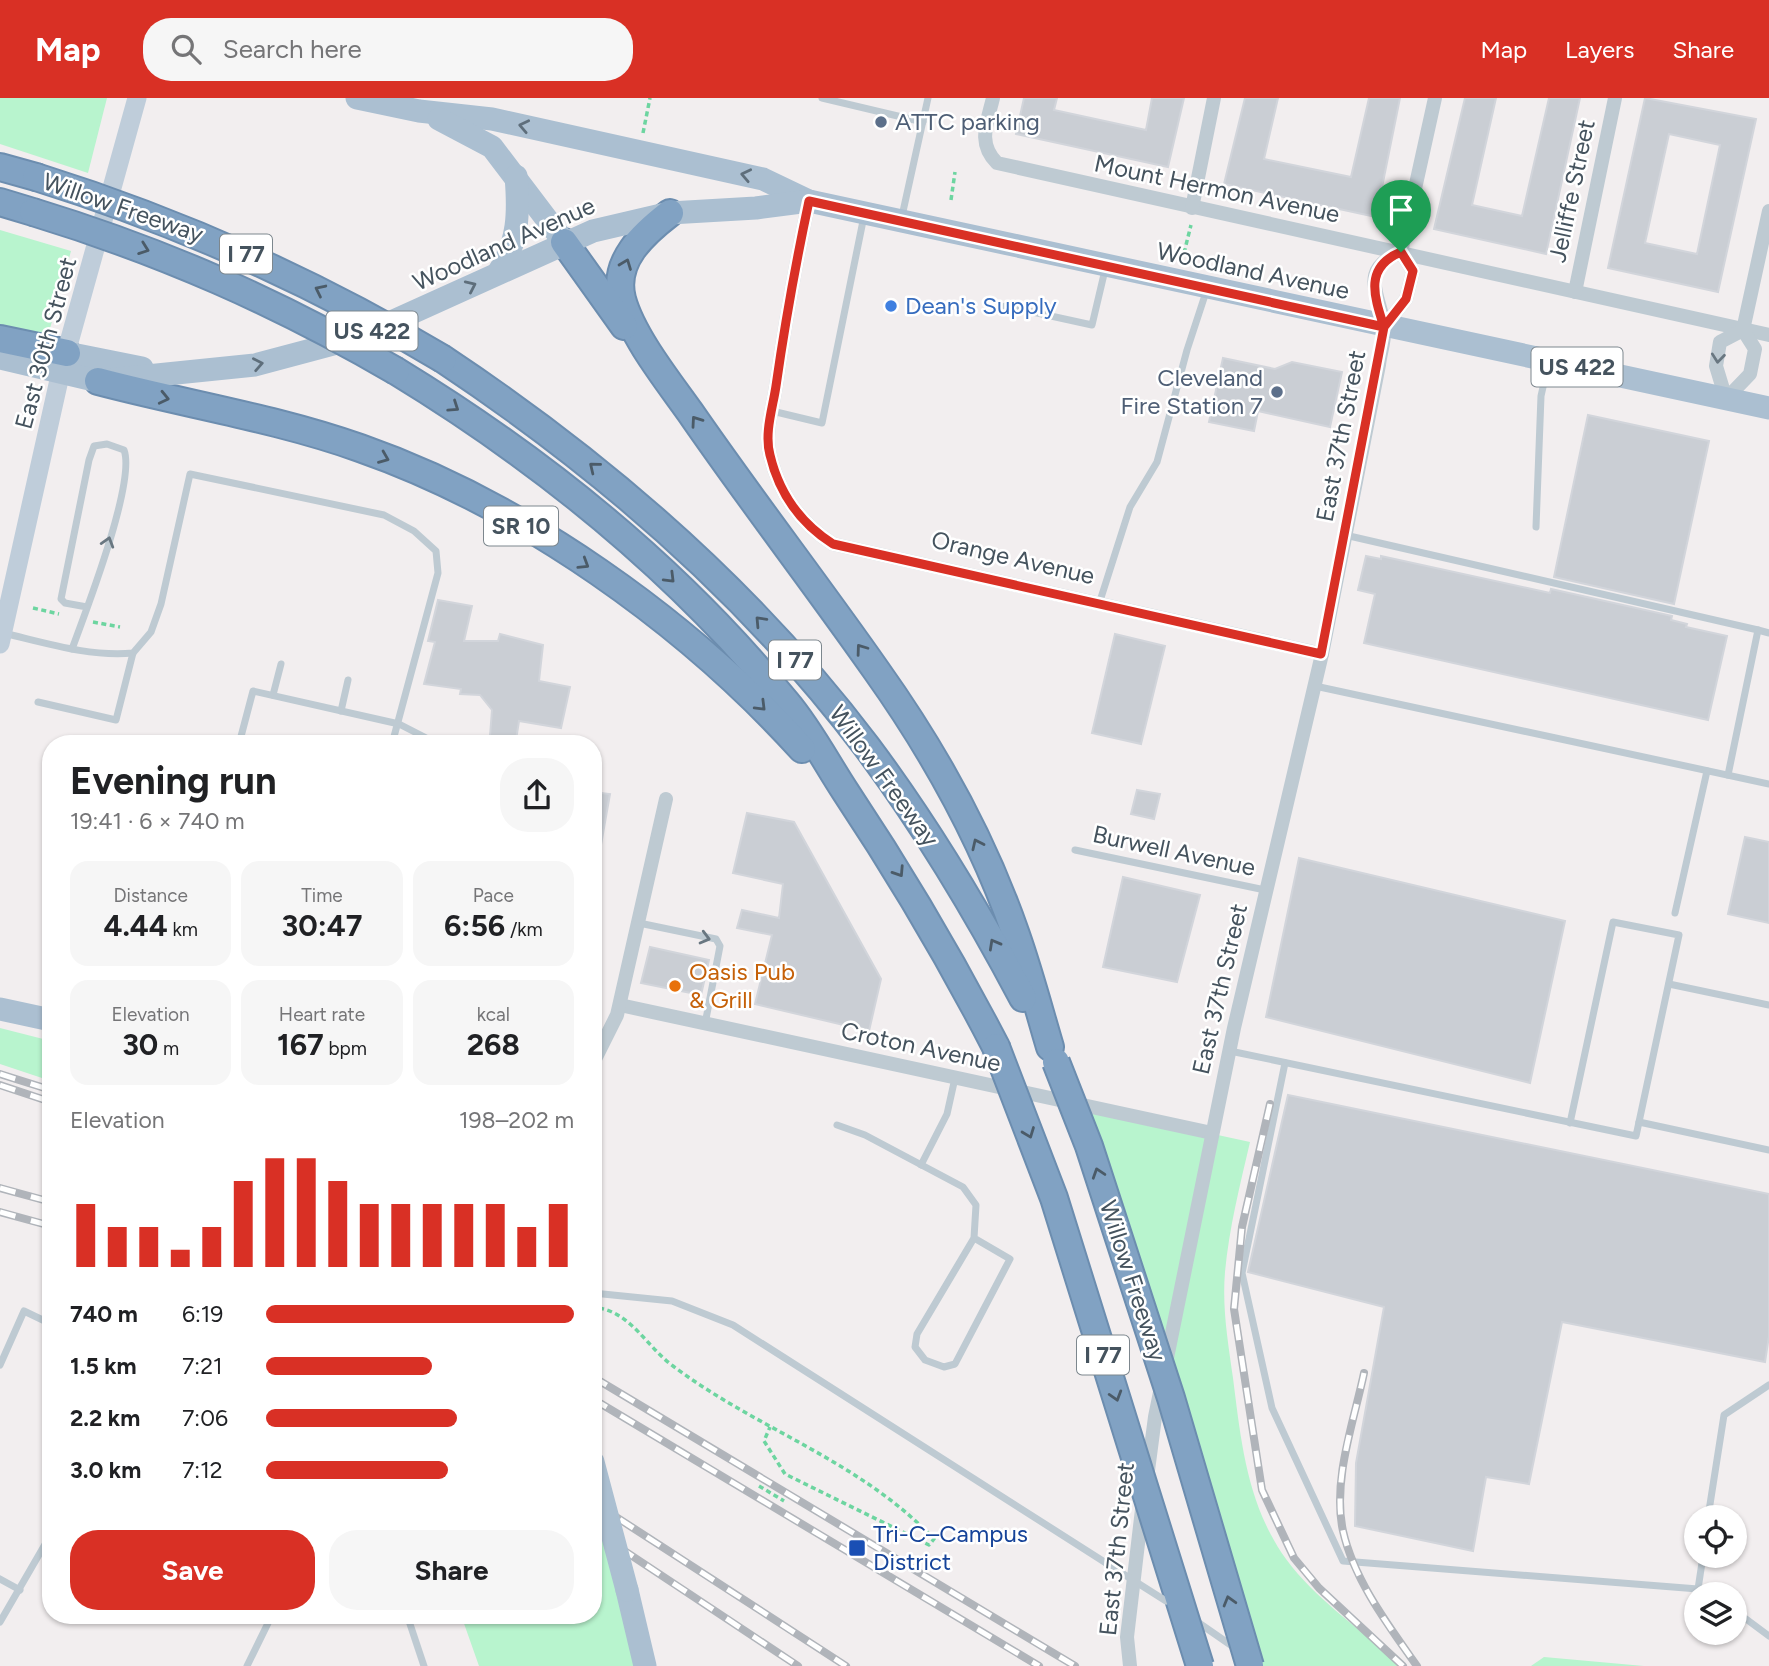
<!DOCTYPE html>
<html lang="en">
<head>
<meta charset="utf-8">
<style>
  :root { --surface:#fff; --page:#f6f6f6; --text:#202124; --muted:#757577; --accent:#d93025 }
  body { margin:0; font-family:Figtree,sans-serif; background:var(--page); color:var(--text); height:100vh; display:flex; flex-direction:column; font-size:26px; white-space:nowrap }
  * { box-sizing:border-box; margin:0 }
  p { font-size:23px; color:var(--muted) }
  .icon { flex:none; width:38px; height:38px; fill:none; stroke:currentColor; stroke-width:2; stroke-linecap:round; stroke-linejoin:round }
  .map { position:relative; flex:1; overflow:hidden }
  .side { position:absolute; left:42px; top:637px; width:560px; height:889px; display:flex; flex-direction:column; background:var(--surface); border-radius:28px; box-shadow:0 2px 5px #0004 }
  .side>* { flex:none }
  .tools { position:absolute; left:1684px; top:1407px; display:grid; gap:14px }
  .tools a { display:grid; place-items:center; width:63px; height:63px; border-radius:50%; background:var(--surface); box-shadow:0 2px 5px #0004; font-size:35px }
  .pin { position:absolute; display:grid; place-items:center; width:60px; height:60px; color:#fff; margin:-72px -30px; border-radius:50% 50% 50% 0; rotate:-45deg; box-shadow:0 0 7px #0007 }
  .pin .icon { rotate:45deg }
  .round { display:grid; place-items:center; flex:none; width:74px; height:74px; border-radius:28px; background:var(--page) }
  .head { display:flex; align-items:center; justify-content:space-between; height:119px; padding:0 28px }
  h1 { font-size:38px; font-weight:700; line-height:52px }
  .figures { display:grid; grid-template-columns:repeat(3,1fr); gap:10px; height:119px; padding:7px 28px }
  .figures div { display:grid; align-content:center; border-radius:18px; background:var(--page); text-align:center }
  .figures b { font-size:30px; font-weight:700 }
  .figures small { font-size:19px; font-weight:400 }
  .figures p { font-size:19px }
  .chart { height:196px; padding:14px 28px }
  .chart p { display:flex; justify-content:space-between }
  .chart svg { width:100%; height:126px; margin-top:7px; stroke:var(--accent); stroke-width:6 }
  .action { display:flex; gap:14px; margin-top:auto; padding:14px 28px }
  .action a { flex:1; height:80px; border-radius:28px; background:var(--accent); color:#fff; font-size:28px; font-weight:700; line-height:80px; text-align:center }
  .action a+a { background:var(--page); color:var(--text) }
  ul { padding:0 28px; list-style:none; font-size:23px }
  li { display:grid; grid-template-columns:112px 84px 1fr; align-items:center; height:52px }
  li i { height:18px; border-radius:9px; background:var(--accent) }
  header { display:flex; align-items:center; gap:42px; box-sizing:border-box; height:98px; padding:0 35px; background:var(--accent); color:#fff }
  header strong { font-size:33px }
  nav { display:flex; gap:38px; margin-inline-start:auto; font-size:24px }
  .search { width:490px; height:63px; background:var(--page); display:flex; align-items:center; gap:18px; box-sizing:border-box; padding:0 24px; border-radius:28px; color:var(--muted); font-size:26px }
  .map>svg:first-child { display:block }
</style>
</head>
<body>
<header>
<strong>Map</strong>
<div class="search"><svg class="icon" aria-label="search" viewBox="0 0 24 24"><circle cx="10" cy="10" r="6"/><path d="M15 15l6 6"/></svg>Search here</div>
<nav><a>Map</a><a>Layers</a><a>Share</a></nav>
</header>
<div class="map">
<svg width="1769" height="1568" viewBox="0 0 1769 1568">
  <rect width="100%" height="100%" fill="#f2eeef"/>
  <g fill="#b8f4ce">
    <path d="M 0,0 L 107,0 L 88,75 L 0,46 Z"/>
    <path d="M 0,132 L 71,153 L 48,238 L 0,235 Z"/>
    <path d="M 0,930 L 51,943 L 51,983 L 0,966 Z"/>
    <path d="M 1075,1006 L 1250,1044 C 1240,1087 1229,1130 1225,1174 C 1222,1210 1228,1244 1233,1280 C 1241,1343 1247,1407 1286,1461 C 1314,1500 1366,1536 1403,1568 L 1250,1568 Z"/>
    <path d="M 593,1404 L 645,1568 L 479,1568 L 461,1517 L 593,1517 Z"/>
    <path d="M 1544,1559 L 1644,1568 L 1531,1568 Z"/>
  </g>
  <g fill="#caced4" stroke="#d2d5db" stroke-width="2" fill-rule="evenodd">
    <path d="M 1024,0 L 1057,0 L 1054,12 L 1146,32 L 1152,0 L 1184,0 L 1168,69 L 1016,36 Z"/>
    <path d="M 1245,0 L 1278,0 L 1264,61 L 1351,79 L 1369,0 L 1400,0 L 1376,119 L 1224,86 Z"/>
    <path d="M 1465,0 L 1496,0 L 1472,107 L 1522,118 L 1549,0 L 1580,0 L 1546,156 L 1434,131 Z"/>
    <path d="M 1645,0 L 1756,21 L 1718,194 L 1608,170 ZM 1669,36 L 1720,47 L 1697,156 L 1645,145 Z"/>
    <path d="M 1223,260 L 1275,271 L 1292,264 L 1342,274 L 1330,329 L 1258,313 L 1254,333 L 1209,324 Z"/>
    <path d="M 1588,317 L 1709,343 L 1674,506 L 1554,479 Z"/>
    <path d="M 1366,458 L 1381,461 L 1381,458 L 1550,495 L 1551,491 L 1672,518 L 1671,522 L 1687,526 L 1686,529 L 1727,538 L 1708,622 L 1364,545 L 1375,496 L 1358,492 Z"/>
    <path d="M 438,502 L 472,508 L 464,543 L 498,543 L 500,536 L 543,547 L 539,583 L 570,589 L 561,630 L 519,623 L 516,642 L 490,638 L 492,612 L 480,597 L 460,596 L 461,591 L 424,586 L 435,544 L 428,543 Z"/>
    <path d="M 1115,536 L 1165,548 L 1141,646 L 1092,635 Z"/>
    <path d="M 1137,692 L 1160,696 L 1154,721 L 1131,716 Z"/>
    <path d="M 593,694 L 610,696 L 601,747 L 593,746 Z"/>
    <path d="M 747,715 L 794,724 L 881,881 L 869,933 L 755,906 L 772,837 L 737,830 L 742,812 L 779,820 L 783,786 L 733,775 Z"/>
    <path d="M 1745,739 L 1769,744 L 1769,825 L 1728,816 Z"/>
    <path d="M 1299,760 L 1565,823 L 1530,985 L 1266,919 Z"/>
    <path d="M 1123,779 L 1200,797 L 1177,884 L 1103,869 Z"/>
    <path d="M 650,849 L 709,862 L 701,897 L 641,885 Z"/>
    <path d="M 1288,997 L 1769,1096 L 1769,1238 L 1765,1264 L 1562,1224 L 1529,1386 L 1486,1379 L 1473,1453 L 1355,1428 L 1356,1365 L 1384,1209 L 1248,1174 Z"/>
  </g>
  <g fill="none" stroke-linecap="round" stroke-linejoin="round">
    <g stroke="#6c8daf" stroke-width="30">
      <g id="highway">
        <path d="M 0,69 L 36,79"/>
        <path d="M 0,104 L 33,114"/>
        <path d="M 670,115 C 644,135 612,163 622,201 C 632,238 668,283 690,314 C 750,401 815,485 876,572 C 933,652 984,744 1016,837 C 1029,874 1039,912 1050,949"/>
        <path d="M 564,144 L 624,228"/>
        <path d="M 0,241 L 67,255"/>
        <path d="M 443,261 C 604,368 750,494 867,649 C 926,728 977,813 1023,900"/>
        <path d="M 396,273 C 542,362 677,471 786,604 C 809,631 826,664 845,693 C 901,777 949,858 996,949"/>
        <path d="M 98,283 C 185,306 275,320 360,350 C 523,407 687,524 802,651"/>
      </g>
    </g>
    <g stroke="#6dd5a0" stroke-width="3.5" stroke-dasharray="5 3.5" stroke-linecap="butt">
      <path d="M 643,35 L 650,0"/>
      <path d="M 951,102 L 955,74"/>
      <path d="M 1184,155 L 1191,127"/>
      <path d="M 33,510 L 59,516"/>
      <path d="M 93,524 L 120,529"/>
      <path d="M 599,1210 C 632,1216 647,1249 673,1268 C 758,1332 859,1362 934,1441 L 929,1447 L 785,1376 L 764,1343 L 770,1329"/>
      <path d="M 759,1388 L 784,1403"/>
    </g>
    <g stroke="#becad2" stroke-width="7">
      <path d="M 822,0 L 923,24"/>
      <path d="M 902,118 L 928,0"/>
      <path d="M 1005,208 L 1092,227 L 1105,172"/>
      <path d="M 772,313 L 822,325 L 864,118"/>
      <path d="M 1536,429 L 1541,298 L 1548,267"/>
      <path d="M 1345,437 L 1758,532"/>
      <path d="M 1099,506 L 1130,409 L 1157,364 L 1187,252 L 1207,191"/>
      <path d="M 3,535 C 46,545 89,559 133,555 L 151,534 L 161,506 L 190,376 L 384,417 L 414,433 L 436,453 L 438,475 L 392,646"/>
      <path d="M 72,551 C 86,513 136,384 124,352 L 107,346 L 94,348 L 89,362 L 61,501 L 65,505 L 87,509"/>
      <path d="M 1315,588 L 1769,686"/>
      <path d="M 273,597 L 281,566"/>
      <path d="M 38,604 L 116,622 L 133,555"/>
      <path d="M 341,613 L 348,582"/>
      <path d="M 239,646 L 253,593 L 399,626 L 438,646"/>
      <path d="M 1728,677 L 1758,532 L 1769,535"/>
      <path d="M 1075,752 L 1265,792"/>
      <path d="M 1675,815 L 1707,673"/>
      <path d="M 639,825 L 716,841 L 720,848 L 705,926"/>
      <path d="M 1669,886 L 1769,907"/>
      <path d="M 1230,953 L 1636,1038 L 1679,837 L 1613,824 L 1570,1025"/>
      <path d="M 1285,965 L 1242,1175 L 1272,1310 L 1343,1463 L 1698,1491 L 1707,1496"/>
      <path d="M 1639,1024 L 1769,1052"/>
      <path d="M 837,1027 L 865,1037 L 963,1089 L 976,1107 L 974,1140 L 917,1236 L 915,1249 L 925,1262 L 944,1269 L 955,1266 L 1010,1161 L 974,1140"/>
      <path d="M 921,1067 L 947,1016 L 955,980"/>
      <path d="M 593,1195 L 672,1203 L 733,1227 L 1106,1465"/>
      <path d="M 0,1267 L 24,1213 L 51,1226"/>
      <path d="M 1708,1419 L 1724,1317 L 1769,1287"/>
      <path d="M 0,1481 L 20,1492"/>
      <path d="M 1698,1491 L 1703,1458"/>
      <path d="M 1734,1512 L 1769,1538"/>
      <path d="M 407,1517 L 424,1568"/>
      <path d="M 1196,1523 L 1235,1550"/>
      <path d="M 0,1524 L 51,1436"/>
      <path d="M 247,1568 L 272,1517"/>
    </g>
    <g stroke="#becad2" stroke-width="14">
      <path d="M 993,0 C 987,25 977,45 997,65 L 1769,237"/>
      <path d="M 809,103 C 796,164 785,225 776,288 C 773,309 764,336 770,357 C 779,395 800,425 833,446 L 1322,556"/>
      <path d="M 1192,110 L 1214,0"/>
      <path d="M 1401,154 L 1435,0"/>
      <path d="M 1575,194 L 1615,0"/>
      <path d="M 1384,229 L 1406,201 L 1413,173 L 1401,154"/>
      <path d="M 1743,232 L 1720,244 L 1716,268 L 1726,301 L 1750,276 L 1755,251 L 1743,232 L 1769,113"/>
      <path d="M 620,907 L 1212,1035"/>
      <path d="M 593,965 L 617,917 L 666,701"/>
      <path d="M 1147,1380 L 1155,1319 L 1234,930 L 1322,556 L 1379,267 C 1380,255 1386,240 1384,228 C 1380,196 1357,172 1401,154"/>
      <path d="M 1130,1568 L 1127,1539 L 1143,1403"/>
    </g>
    <path stroke="#bfcdda" stroke-width="19" d="M 0,546 L 61,273 L 137,0"/>
    <g stroke="#abbfd1" stroke-width="23">
      <path d="M 357,0 L 419,13 L 492,21 L 763,81 L 809,103 L 1769,310"/>
      <path d="M 439,21 L 492,49 L 564,144"/>
      <path d="M 498,175 C 519,144 519,114 516,78"/>
      <path d="M 67,255 L 142,270"/>
      <path d="M 0,260 L 98,283 L 255,267 L 356,240 L 593,133 L 670,115 L 756,110 L 809,103"/>
      <path d="M 0,911 L 51,922"/>
      <path d="M 627,1492 L 645,1568"/>
    </g>
    <use href="#highway" stroke="#81a2c3" stroke-width="26"/>
    <g stroke="#b0b4ba" stroke-width="8">
      <g id="rail">
        <path d="M 0,976 L 51,992"/>
        <path d="M 0,987 L 51,1004"/>
        <path d="M 1270,1006 L 1242,1129 L 1234,1211 L 1262,1392 L 1294,1460 L 1319,1490 L 1403,1568"/>
        <path d="M 0,1090 L 51,1104"/>
        <path d="M 0,1114 L 51,1128"/>
        <path d="M 1364,1275 C 1354,1323 1332,1383 1343,1433 C 1354,1482 1388,1527 1417,1568"/>
        <path d="M 593,1279 L 1075,1568"/>
        <path d="M 593,1301 L 1039,1568"/>
        <path d="M 593,1404 L 846,1568"/>
        <path d="M 593,1432 L 798,1568"/>
      </g>
    </g>
    <use href="#rail" stroke="#fff" stroke-width="5" stroke-dasharray="16" stroke-linecap="butt"/>
    <g stroke="#6c8daf" stroke-width="30" stroke-linecap="butt">
      <g id="highway-bridge">
        <path d="M 36,79 C 180,124 314,184 443,261"/>
        <path d="M 33,114 C 164,154 277,204 396,273"/>
        <path d="M 996,949 L 1054,1100 L 1200,1568"/>
        <path d="M 1056,964 L 1089,1048 L 1171,1300 L 1250,1568"/>
      </g>
    </g>
    <path stroke="#becad2" stroke-width="7" d="M 1106,1465 L 1166,1503"/>
    <path stroke="#abbfd1" stroke-width="23" d="M 593,1364 L 627,1492"/>
    <use href="#highway-bridge" stroke="#81a2c3" stroke-width="26"/>
  </g>
  <defs><path id="oneway-chevron" d="M-2-3.5L2.5 0L-2 3.5" fill="none" stroke-width="1.6" stroke-linecap="round" stroke-linejoin="round" transform="scale(1.75)"/></defs>
  <g stroke="#5e6e7b">
    <use href="#oneway-chevron" transform="translate(524 28) rotate(-168)"/>
    <use href="#oneway-chevron" transform="translate(746 77) rotate(-168)"/>
    <use href="#oneway-chevron" transform="translate(471 188) rotate(-25)"/>
    <use href="#oneway-chevron" transform="translate(258 266) rotate(-11)"/>
  </g>
  <g stroke="#4b5b68">
    <use href="#oneway-chevron" transform="translate(144 151) rotate(20)"/>
    <use href="#oneway-chevron" transform="translate(626 166) rotate(-69)"/>
    <use href="#oneway-chevron" transform="translate(320 192) rotate(-154)"/>
    <use href="#oneway-chevron" transform="translate(164 300) rotate(13)"/>
    <use href="#oneway-chevron" transform="translate(454 309) rotate(34)"/>
    <use href="#oneway-chevron" transform="translate(696 323) rotate(-125)"/>
    <use href="#oneway-chevron" transform="translate(384 360) rotate(22)"/>
    <use href="#oneway-chevron" transform="translate(594 369) rotate(-141)"/>
    <use href="#oneway-chevron" transform="translate(584 466) rotate(32)"/>
    <use href="#oneway-chevron" transform="translate(670 480) rotate(45)"/>
    <use href="#oneway-chevron" transform="translate(760 523) rotate(-133)"/>
    <use href="#oneway-chevron" transform="translate(861 551) rotate(-126)"/>
    <use href="#oneway-chevron" transform="translate(761 608) rotate(45)"/>
    <use href="#oneway-chevron" transform="translate(977 746) rotate(-115)"/>
    <use href="#oneway-chevron" transform="translate(899 774) rotate(57)"/>
    <use href="#oneway-chevron" transform="translate(994 846) rotate(-119)"/>
    <use href="#oneway-chevron" transform="translate(1029 1035) rotate(69)"/>
    <use href="#oneway-chevron" transform="translate(1098 1075) rotate(-108)"/>
    <use href="#oneway-chevron" transform="translate(1116 1298) rotate(73)"/>
    <use href="#oneway-chevron" transform="translate(1229 1503) rotate(-106)"/>
  </g>
  <g stroke="#697781">
    <use href="#oneway-chevron" transform="translate(1718 260) rotate(96)"/>
    <use href="#oneway-chevron" transform="translate(108 444) rotate(-73)"/>
    <use href="#oneway-chevron" transform="translate(705 840) rotate(15)"/>
  </g>
  <g fill="none" stroke-linecap="round" stroke-linejoin="round">
    <g stroke="#fff" stroke-width="14">
      <path id="route" d="M 1401,154 L 1413,173 L 1406,201 L 1384,229 L 809,103 C 796,164 785,225 776,288 C 773,309 764,335 770,357 C 779,395 800,425 833,446 L 1321,556 L 1384,229 C 1374,198 1364,169 1401,154"/>
    </g>
    <use href="#route" stroke="#d93025" stroke-width="9"/>
  </g>
  <g fill="#5c6f8a" stroke="#fff" stroke-width="2.5">
    <circle cx="881" cy="24" r="7"/>
    <circle cx="1277" cy="294" r="7"/>
  </g>
  <circle fill="#3f7fe0" stroke="#fff" stroke-width="2.5" cx="891" cy="208" r="7"/>
  <circle fill="#e8710a" stroke="#fff" stroke-width="2.5" cx="675" cy="888" r="7"/>
  <rect fill="#1a4fb4" stroke="#fff" stroke-width="2.5" x="848" y="1441" width="18" height="18" rx="3.5"/>
  <g text-anchor="middle" stroke-width="5" stroke-linejoin="round" paint-order="stroke">
    <g fill="#fff" stroke="#7d878e" stroke-width="2">
      <rect x="220" y="136.5" width="52" height="39" rx="5"/>
      <rect x="326.5" y="213.5" width="91" height="39" rx="5"/>
      <rect x="1531.5" y="249.5" width="91" height="39" rx="5"/>
      <rect x="484" y="408.5" width="74" height="39" rx="5"/>
      <rect x="769" y="542.5" width="52" height="39" rx="5"/>
      <rect x="1077" y="1237.5" width="52" height="39" rx="5"/>
    </g>
    <g font-size="23" font-weight="bold" fill="#45535e">
      <text x="246" y="164">I 77</text>
      <text x="372" y="241">US 422</text>
      <text x="1577" y="277">US 422</text>
      <text x="521" y="436">SR 10</text>
      <text x="795" y="570">I 77</text>
      <text x="1103" y="1265">I 77</text>
    </g>
    <g font-size="24" fill="#4e5e75" stroke="#fff" text-anchor="start">
      <text x="895" y="32">ATTC parking</text>
      <text x="1263" y="288" text-anchor="end">Cleveland<tspan x="1263" dy="28">Fire Station 7</tspan></text>
    </g>
    <g font-size="24" fill="#45535e" stroke="#fff">
      <text transform="translate(1217 91) rotate(12)" y="8">Mount Hermon Avenue</text>
      <text transform="translate(1572 93) rotate(-78)" y="8">Jelliffe Street</text>
      <text transform="translate(123 110) rotate(19)" y="8">Willow Freeway</text>
      <text transform="translate(504 146) rotate(-24)" y="8">Woodland Avenue</text>
      <text transform="translate(1253 173) rotate(12)" y="8">Woodland Avenue</text>
      <text transform="translate(46 245) rotate(-75)" y="8">East 30th Street</text>
      <text transform="translate(1341 338) rotate(-79)" y="8">East 37th Street</text>
      <text transform="translate(1013 460) rotate(13)" y="8">Orange Avenue</text>
      <text transform="translate(884 678) rotate(54)" y="8">Willow Freeway</text>
      <text transform="translate(1174 753) rotate(12)" y="8">Burwell Avenue</text>
      <text transform="translate(1220 891) rotate(-77)" y="8">East 37th Street</text>
      <text transform="translate(921 949) rotate(12)" y="8">Croton Avenue</text>
      <text transform="translate(1133 1183) rotate(72)" y="8">Willow Freeway</text>
      <text transform="translate(1117 1451) rotate(-84)" y="8">East 37th Street</text>
    </g>
    <g font-size="24" fill="#366cbe" stroke="#fff" text-anchor="start">
      <text x="905" y="216">Dean's Supply</text>
    </g>
    <g font-size="24" fill="#c56008" stroke="#fff" text-anchor="start">
      <text x="689" y="882">Oasis Pub<tspan x="689" dy="28">&amp; Grill</tspan></text>
    </g>
    <g font-size="24" fill="#164399" stroke="#fff" text-anchor="start">
      <text x="873" y="1444">Tri-C–Campus<tspan x="873" dy="28">District</tspan></text>
    </g>
  </g>
</svg>
<div class="tools">
<a><svg class="icon" aria-label="locate" viewBox="0 0 24 24"><circle cx="12" cy="12" r="6"/><path d="M12 2v4M12 18v4M2 12h4M18 12h4"/></svg></a>
<a><svg class="icon" aria-label="layers" viewBox="0 0 24 24"><path d="M12 4l9 5-9 5-9-5zM3 14l9 5 9-5"/></svg></a>
</div>
<div class="pin" style="left:1401px;top:154px;background:#1e9e55"><svg class="icon" aria-label="arrive" viewBox="0 0 24 24"><path d="M6 21V4h12l-3 4 3 4H6"/></svg></div>
<section class="side">
<div class="head"><div><h1>Evening run</h1><p>19:41 · 6 × 740 m</p></div><a class="round"><svg class="icon" aria-label="share" viewBox="0 0 24 24"><path d="M12 15V3M7 8l5-5 5 5M5 13v7h14v-7"/></svg></a></div>
<div class="figures">
<div><p>Distance</p><b>4.44<small> km</small></b></div>
<div><p>Time</p><b>30:47</b></div>
<div><p>Pace</p><b>6:56<small> /km</small></b></div>
</div>
<div class="figures">
<div><p>Elevation</p><b>30<small> m</small></b></div>
<div><p>Heart rate</p><b>167<small> bpm</small></b></div>
<div><p>kcal</p><b>268</b></div>
</div>
<div class="chart"><p><span>Elevation</span>198–202 m</p>
<svg viewBox="0 0 160 44" preserveAspectRatio="none"><path d="M5 44V22M15 44V30M25 44V30M35 44V38M45 44V30M55 44V14M65 44V6M75 44V6M85 44V14M95 44V22M105 44V22M115 44V22M125 44V22M135 44V22M145 44V30M155 44V22"/></svg>
</div>
<ul>
<li><b>740 m</b>6:19<i style="width:100%"></i></li>
<li><b>1.5 km</b>7:21<i style="width:54%"></i></li>
<li><b>2.2 km</b>7:06<i style="width:62%"></i></li>
<li><b>3.0 km</b>7:12<i style="width:59%"></i></li>
</ul>
<div class="action"><a>Save</a><a>Share</a></div>
</section>
</div>
</body>
</html>
